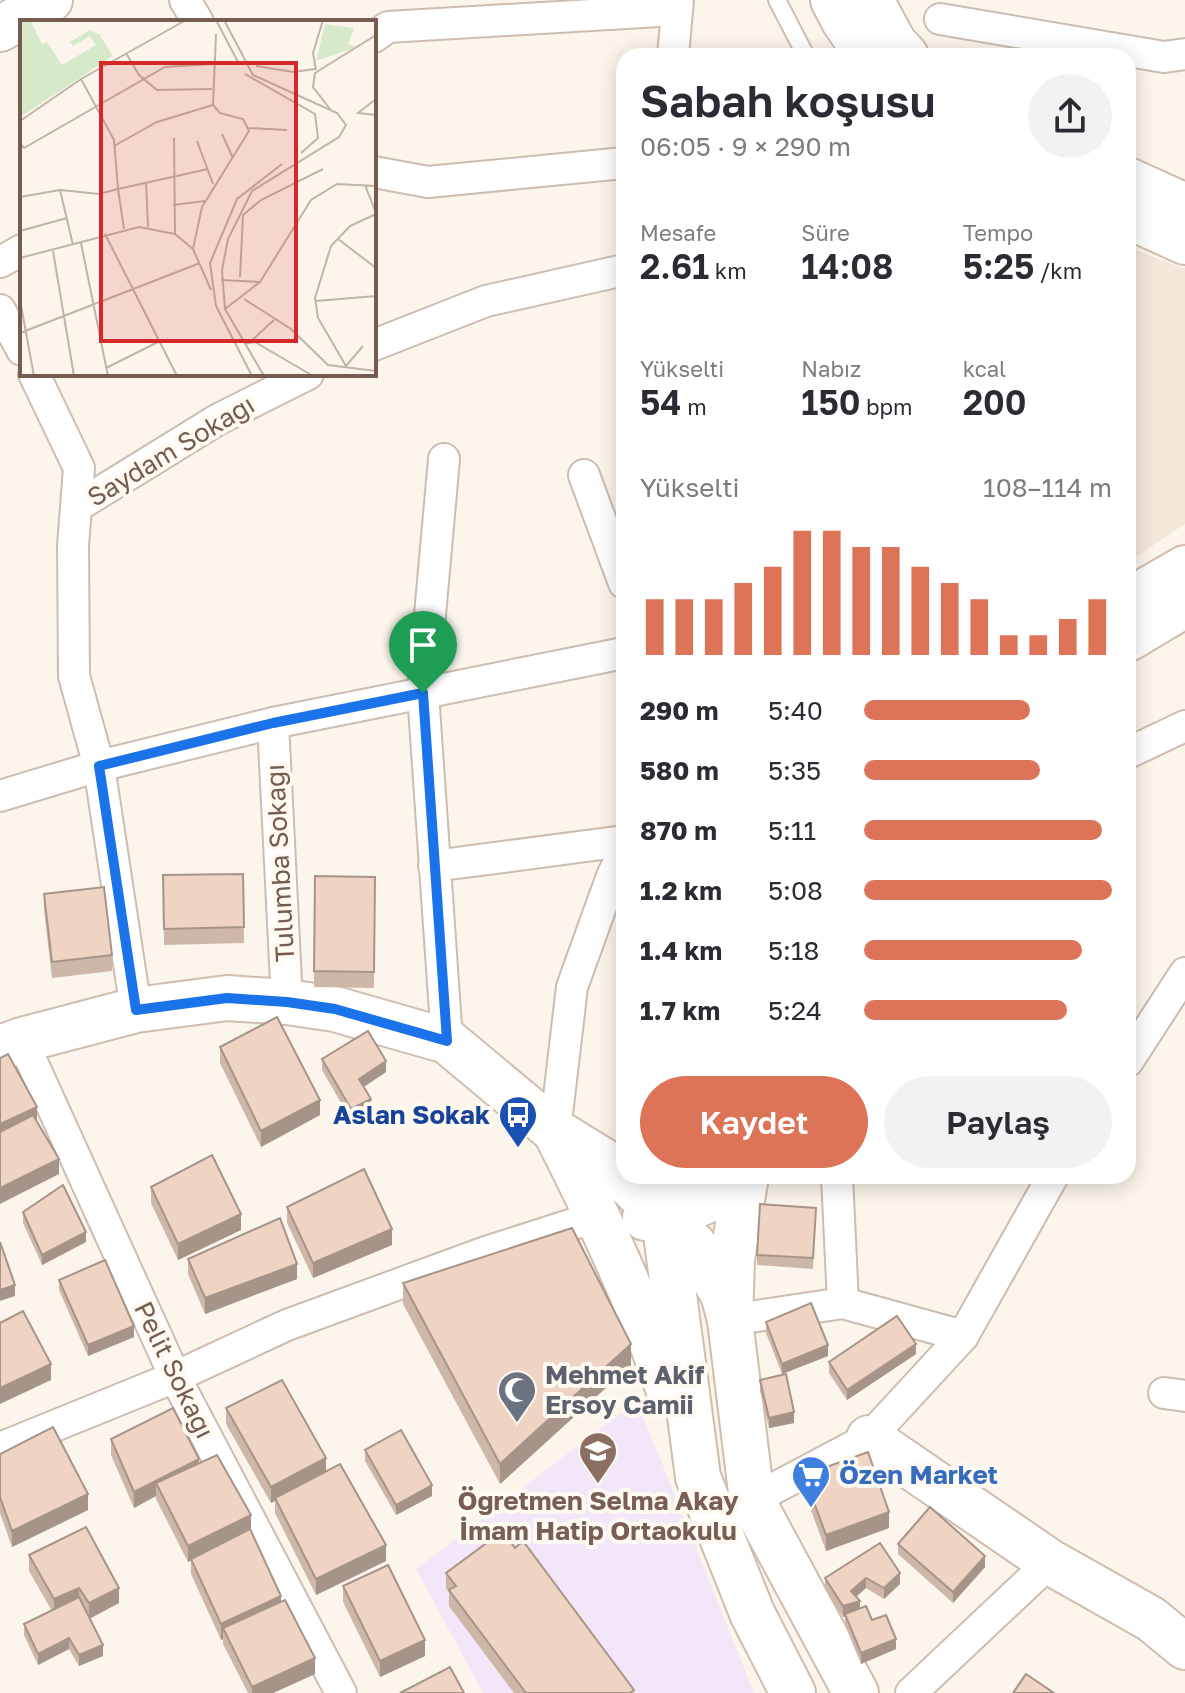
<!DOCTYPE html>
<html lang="tr">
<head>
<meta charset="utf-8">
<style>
  :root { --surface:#fff; --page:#f2f2f3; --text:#2b2b33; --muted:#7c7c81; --accent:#dd7458 }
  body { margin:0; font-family:"Golos Text",sans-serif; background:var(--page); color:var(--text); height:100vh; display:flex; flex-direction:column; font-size:30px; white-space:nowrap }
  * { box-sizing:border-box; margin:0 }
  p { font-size:26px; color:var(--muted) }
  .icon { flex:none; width:44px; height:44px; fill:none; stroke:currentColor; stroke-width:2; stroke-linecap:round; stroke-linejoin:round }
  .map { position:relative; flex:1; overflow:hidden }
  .sheet { position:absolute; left:616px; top:48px; width:520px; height:1136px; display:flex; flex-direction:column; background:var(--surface); border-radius:24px; box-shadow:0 4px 20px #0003 }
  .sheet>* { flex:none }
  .pin { position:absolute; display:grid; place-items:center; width:68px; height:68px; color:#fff; margin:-82px -34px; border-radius:50% 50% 50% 0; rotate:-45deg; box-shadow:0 0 8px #0007 }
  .pin .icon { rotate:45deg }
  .round { display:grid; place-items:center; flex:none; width:84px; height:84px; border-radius:42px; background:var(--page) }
  .headline { display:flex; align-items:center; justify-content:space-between; height:136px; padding:0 24px }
  h1 { font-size:44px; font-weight:600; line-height:60px }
  .figures { display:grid; grid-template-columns:repeat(3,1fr); gap:12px; height:136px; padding:8px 24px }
  .figures div { display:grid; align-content:center }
  .figures b { font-size:34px; font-weight:600 }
  .figures small { font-size:22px; font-weight:400 }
  .figures p { font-size:22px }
  .chart { height:224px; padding:16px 24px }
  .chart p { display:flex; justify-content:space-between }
  .chart svg { width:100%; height:144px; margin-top:8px; stroke:var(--accent); stroke-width:6 }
  .cta { display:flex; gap:16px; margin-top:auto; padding:16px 24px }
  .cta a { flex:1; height:92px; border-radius:48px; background:var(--accent); color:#fff; font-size:32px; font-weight:600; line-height:92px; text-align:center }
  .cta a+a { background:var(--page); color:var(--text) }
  ul { padding:0 24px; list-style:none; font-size:26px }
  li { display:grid; grid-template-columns:128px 96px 1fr; align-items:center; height:60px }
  li i { height:20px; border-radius:10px; background:var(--accent) }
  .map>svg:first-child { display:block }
</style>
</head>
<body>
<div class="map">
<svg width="1185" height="1693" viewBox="0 0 1185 1693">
  <rect width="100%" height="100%" fill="#fbf5eb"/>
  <path fill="#f3e7d9" d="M 1128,247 L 1185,269 L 1185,524 L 1128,562 Z"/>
  <path fill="#f2e7f8" d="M 637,1401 L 754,1693 L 483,1693 L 416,1569 Z"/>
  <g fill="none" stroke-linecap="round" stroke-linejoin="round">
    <g stroke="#cdbdb1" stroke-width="20">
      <path id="lane" d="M 777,0 L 806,56"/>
    </g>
    <g stroke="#cdbdb1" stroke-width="34">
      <g id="street">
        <path d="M 185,0 L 198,22"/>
        <path d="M 940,19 L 1164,57 L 1185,54"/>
        <path d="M 374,37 L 388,27 L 677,10"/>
        <path d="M 673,56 L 678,0"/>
        <path d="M 374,172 L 428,182 L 624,163"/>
        <path d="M 0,262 L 22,250"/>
        <path d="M 0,310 L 22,350"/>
        <path d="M 374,345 L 486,301 L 624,270"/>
        <path d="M 444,459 L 423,693 L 447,1041"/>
        <path d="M 584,475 L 624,583"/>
        <path d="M 76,507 L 217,420 L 308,374"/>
        <path d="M 273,723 L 287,1002"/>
        <path d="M 1128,753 L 1185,726"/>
        <path d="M 0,796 L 99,766 L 74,676 L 73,546 L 79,468 L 34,374"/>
        <path d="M 434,866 L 624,841"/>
        <path d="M 136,1010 L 99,766 L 273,723 L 624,653"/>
        <path d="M 22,1040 L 175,1377 L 341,1693"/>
        <path d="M 1128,1061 L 1185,973"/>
        <path d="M 555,1131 L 572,987 L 612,876 L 624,852"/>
        <path d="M 837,1176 L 843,1303"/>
        <path d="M 730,1320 L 843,1303 L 963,1336"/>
        <path d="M 1164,1393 L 1185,1396"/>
        <path d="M 0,1448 L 175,1377 L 287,1325 L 483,1253 L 598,1216"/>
        <path d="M 752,1500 L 869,1438 L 963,1336 L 1053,1176"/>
        <path d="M 911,1693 L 1050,1562"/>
      </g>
    </g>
    <g stroke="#d0bdae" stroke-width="48">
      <g id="secondary">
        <path d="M 833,0 L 844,21 L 868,56"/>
        <path d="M 871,0 L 894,43 L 906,56"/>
        <path d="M 0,29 L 50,0"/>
        <path d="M 1128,180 L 1185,206"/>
        <path d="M 1128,216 L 1185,242"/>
        <path d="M 1128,601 L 1185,568"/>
        <path d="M 1128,639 L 1185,605"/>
        <path d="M 0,1048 L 22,1040 L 136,1010 L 227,998 L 287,1002 L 335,1009 L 447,1041 L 555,1131 L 610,1165 L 664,1219 L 694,1245 L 723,1294 L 730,1320"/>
        <path d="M 556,1133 C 598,1216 638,1300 668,1388"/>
        <path d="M 676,1176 L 664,1219 L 698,1477 L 752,1613 L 793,1693"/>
        <path d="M 746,1176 L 732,1260 L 730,1320 L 752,1500 L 856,1693"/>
        <path d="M 645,1218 L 664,1219 L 711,1199 L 725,1176"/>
        <path d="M 869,1438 L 1050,1562 L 1151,1619 L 1185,1647"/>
      </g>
    </g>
    <use href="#lane" stroke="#fff" stroke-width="16"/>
    <use href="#street" stroke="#fff" stroke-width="30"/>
    <use href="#secondary" stroke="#fff" stroke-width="44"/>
  </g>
  <g fill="#ceb6a9">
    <path d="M 243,874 L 244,943 L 164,945 L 163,875 Z"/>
    <path d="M 315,876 L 375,877 L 374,988 L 314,987 Z"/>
    <path d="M 44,894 L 112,955 L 112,971 L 52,978 L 44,910 Z"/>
    <path d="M 220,1047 L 320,1115 L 261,1147 L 220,1063 Z"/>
    <path d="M 322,1059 L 386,1072 L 364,1087 L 371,1110 L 351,1120 L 322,1070 Z"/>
    <path d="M 151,1187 L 241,1230 L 178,1260 L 151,1203 Z"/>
    <path d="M 287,1207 L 392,1245 L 313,1278 L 287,1223 Z"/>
    <path d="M 23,1212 L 86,1242 L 42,1265 L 23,1223 Z"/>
    <path d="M 816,1218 L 813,1269 L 757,1265 L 757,1255 Z"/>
    <path d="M 188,1259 L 297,1279 L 205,1314 L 188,1274 Z"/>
    <path d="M 59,1280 L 134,1337 L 88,1356 L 59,1290 Z"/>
    <path d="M 403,1283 L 631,1365 L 500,1484 L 403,1304 Z"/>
    <path d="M 766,1322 L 828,1356 L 782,1374 L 766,1333 Z"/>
    <path d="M 916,1354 L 847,1400 L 829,1373 L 829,1362 Z"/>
    <path d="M 760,1380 L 794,1423 L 769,1428 L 760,1391 Z"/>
    <path d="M 226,1408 L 326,1471 L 386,1561 L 316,1595 L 275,1513 L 275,1501 L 271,1503 L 226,1424 Z"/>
    <path d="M 111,1439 L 199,1464 L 251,1531 L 281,1602 L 315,1674 L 273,1693 L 248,1693 L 223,1644 L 223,1639 L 221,1640 L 191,1574 L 191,1560 L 188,1562 L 156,1499 L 156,1496 L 134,1508 L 111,1455 Z"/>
    <path d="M 365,1450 L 432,1496 L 396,1515 L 365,1461 Z"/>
    <path d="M 0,1454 L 88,1510 L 12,1547 L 0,1513 Z"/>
    <path d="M 804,1475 L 889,1528 L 826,1551 L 804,1491 Z"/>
    <path d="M 880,1543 L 900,1584 L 884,1599 L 866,1588 L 856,1597 L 860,1608 L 872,1620 L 896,1649 L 861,1664 L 845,1625 L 845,1616 L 843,1617 L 825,1589 L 825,1578 Z"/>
    <path d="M 898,1544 L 985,1567 L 953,1603 L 898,1554 Z"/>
    <path d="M 515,1548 L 634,1693 L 514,1693 L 449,1606 L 449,1593 L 446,1588 L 446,1573 Z"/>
    <path d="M 29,1555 L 119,1603 L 90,1618 L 103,1656 L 79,1666 L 69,1649 L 38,1665 L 24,1635 L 24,1624 L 52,1611 L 29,1571 Z"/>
    <path d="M 343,1586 L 425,1656 L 380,1677 L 343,1602 Z"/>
  </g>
  <g fill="#a79489">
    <path d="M 386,1061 L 386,1072 L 359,1090 L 359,1079 Z"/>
    <path d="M 371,1099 L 371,1110 L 351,1120 L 351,1109 Z"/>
    <path d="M 320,1100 L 320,1115 L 261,1147 L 261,1131 Z"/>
    <path d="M 37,1107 L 37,1123 L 0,1140 L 0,1124 Z"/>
    <path d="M 59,1159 L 59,1174 L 0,1204 L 0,1188 Z"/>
    <path d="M 241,1214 L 241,1230 L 178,1260 L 178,1244 Z"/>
    <path d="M 392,1229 L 392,1245 L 313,1278 L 313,1263 Z"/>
    <path d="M 86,1232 L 86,1242 L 42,1265 L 42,1255 Z"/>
    <path d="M 297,1264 L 297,1279 L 205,1314 L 205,1298 Z"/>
    <path d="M 15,1285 L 15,1296 L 0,1301 L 0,1290 Z"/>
    <path d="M 134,1326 L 134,1337 L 88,1356 L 88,1345 Z"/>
    <path d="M 631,1344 L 631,1365 L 500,1484 L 500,1464 Z"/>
    <path d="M 916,1344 L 916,1354 L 847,1400 L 847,1390 Z"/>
    <path d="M 828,1345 L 828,1356 L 782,1374 L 782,1364 Z"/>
    <path d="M 51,1364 L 51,1380 L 0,1404 L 0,1388 Z"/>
    <path d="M 794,1412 L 794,1423 L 769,1428 L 769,1418 Z"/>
    <path d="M 326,1458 L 326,1474 L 275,1498 L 275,1501 L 271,1503 L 271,1487 Z"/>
    <path d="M 199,1459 L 199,1474 L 156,1483 L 156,1496 L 134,1508 L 134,1492 Z"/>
    <path d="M 432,1485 L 432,1496 L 396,1515 L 396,1505 Z"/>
    <path d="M 88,1494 L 88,1510 L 12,1547 L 12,1531 Z"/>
    <path d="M 889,1512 L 889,1528 L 826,1551 L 826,1535 Z"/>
    <path d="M 251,1515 L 251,1531 L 188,1562 L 188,1546 Z"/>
    <path d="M 386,1545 L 386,1561 L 316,1595 L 316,1579 Z"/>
    <path d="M 985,1556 L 985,1567 L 953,1603 L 953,1592 Z"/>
    <path d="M 900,1573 L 900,1584 L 884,1599 L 884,1588 Z"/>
    <path d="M 866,1578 L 866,1588 L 851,1601 L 851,1591 Z"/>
    <path d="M 79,1588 L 79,1604 L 54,1614 L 54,1599 Z"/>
    <path d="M 119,1588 L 119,1603 L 89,1619 L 89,1603 Z"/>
    <path d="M 281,1596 L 281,1612 L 223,1628 L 223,1639 L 221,1640 L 221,1624 Z"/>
    <path d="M 860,1601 L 860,1612 L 843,1617 L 843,1606 Z"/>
    <path d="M 69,1638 L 69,1649 L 38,1665 L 38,1654 Z"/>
    <path d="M 896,1639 L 896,1649 L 861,1664 L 861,1653 Z"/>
    <path d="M 425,1640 L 425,1656 L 380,1677 L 380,1661 Z"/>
    <path d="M 103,1645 L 103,1656 L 79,1666 L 79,1655 Z"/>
    <path d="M 315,1658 L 315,1674 L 273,1693 L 252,1693 L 252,1687 Z"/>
  </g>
  <g fill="#efd4c4" stroke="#a79489" stroke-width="2">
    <path d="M 243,874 L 244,927 L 164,929 L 163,875 Z"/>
    <path d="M 315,876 L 375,877 L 374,972 L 314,971 Z"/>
    <path d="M 104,887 L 112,955 L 52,962 L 44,894 Z"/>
    <path d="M 277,1017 L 320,1100 L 261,1131 L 220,1047 Z"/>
    <path d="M 368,1031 L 386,1061 L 359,1079 L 371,1099 L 351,1109 L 322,1059 Z"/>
    <path d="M 8,1054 L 37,1107 L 0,1124 L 0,1058 Z"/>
    <path d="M 33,1115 L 59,1159 L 0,1188 L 0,1132 Z"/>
    <path d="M 212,1155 L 241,1214 L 178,1244 L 151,1187 Z"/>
    <path d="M 364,1169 L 392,1229 L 313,1263 L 287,1207 Z"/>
    <path d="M 63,1185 L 86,1232 L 42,1255 L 23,1212 Z"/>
    <path d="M 760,1204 L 816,1208 L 813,1258 L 757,1255 Z"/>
    <path d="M 280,1218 L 297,1264 L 205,1298 L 188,1259 Z"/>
    <path d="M 572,1228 L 631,1344 L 500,1464 L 403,1283 Z"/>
    <path d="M 0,1242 L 15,1285 L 0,1290 Z"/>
    <path d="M 105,1260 L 134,1326 L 88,1345 L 59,1280 Z"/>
    <path d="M 811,1303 L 828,1345 L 782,1364 L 766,1322 Z"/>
    <path d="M 23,1311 L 51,1364 L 0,1388 L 0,1323 Z"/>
    <path d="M 897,1316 L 916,1344 L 847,1390 L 829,1362 Z"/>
    <path d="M 786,1374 L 794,1412 L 769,1418 L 760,1380 Z"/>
    <path d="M 282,1380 L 326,1458 L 271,1487 L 226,1408 Z"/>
    <path d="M 173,1408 L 199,1459 L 134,1492 L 111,1439 Z"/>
    <path d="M 53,1427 L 88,1494 L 12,1531 L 0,1497 L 0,1454 Z"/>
    <path d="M 401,1430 L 432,1485 L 396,1505 L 365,1450 Z"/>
    <path d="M 868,1452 L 889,1512 L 826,1535 L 804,1475 Z"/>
    <path d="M 217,1455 L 251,1515 L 188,1546 L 156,1483 Z"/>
    <path d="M 340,1464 L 386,1545 L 316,1579 L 275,1498 Z"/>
    <path d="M 930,1507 L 985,1556 L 953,1592 L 898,1544 Z"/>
    <path d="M 86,1527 L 119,1588 L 89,1603 L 79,1588 L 54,1599 L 29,1555 Z"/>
    <path d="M 250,1529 L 281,1596 L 221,1624 L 191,1559 Z"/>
    <path d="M 503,1531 L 515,1548 L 523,1541 L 634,1690 L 630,1693 L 526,1693 L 449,1590 L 456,1586 L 446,1573 Z"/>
    <path d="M 880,1543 L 900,1573 L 884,1588 L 866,1578 L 851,1591 L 860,1601 L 843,1606 L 825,1578 Z"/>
    <path d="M 388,1565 L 425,1640 L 380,1661 L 343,1586 Z"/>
    <path d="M 79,1597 L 103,1645 L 79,1655 L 69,1638 L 38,1654 L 24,1624 Z"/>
    <path d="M 285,1600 L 315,1658 L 252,1687 L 223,1628 Z"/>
    <path d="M 866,1606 L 872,1620 L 886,1615 L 896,1639 L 861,1653 L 845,1614 Z"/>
    <path d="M 450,1667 L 464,1693 L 400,1693 Z"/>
    <path d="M 1026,1674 L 1054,1693 L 1013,1693 Z"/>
  </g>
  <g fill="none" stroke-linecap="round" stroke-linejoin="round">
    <g stroke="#fff" stroke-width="16">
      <path id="route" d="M 423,693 L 447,1041 L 335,1009 L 287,1002 L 227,998 L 136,1010 L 99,766 L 273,723 Z"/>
    </g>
    <use href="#route" stroke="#1a73e8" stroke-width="10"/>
  </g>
  <defs>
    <g id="bus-pin" transform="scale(2)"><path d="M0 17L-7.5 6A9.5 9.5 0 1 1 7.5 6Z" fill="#1a4fb4" stroke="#fef9f1"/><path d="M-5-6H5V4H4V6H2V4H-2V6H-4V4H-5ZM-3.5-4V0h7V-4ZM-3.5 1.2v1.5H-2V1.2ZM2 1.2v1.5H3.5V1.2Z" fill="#fff"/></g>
    <g id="mosque-pin" transform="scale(2)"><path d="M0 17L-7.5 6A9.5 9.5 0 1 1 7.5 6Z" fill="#6b7280" stroke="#fef9f1"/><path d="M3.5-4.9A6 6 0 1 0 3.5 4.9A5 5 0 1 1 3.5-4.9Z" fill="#fff"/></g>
    <g id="school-pin" transform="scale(2)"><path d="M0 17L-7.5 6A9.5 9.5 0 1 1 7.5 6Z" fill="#8d6e63" stroke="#fef9f1"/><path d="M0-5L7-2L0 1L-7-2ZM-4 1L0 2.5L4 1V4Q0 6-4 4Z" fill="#fff"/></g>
    <g id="supermarket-pin" transform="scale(2)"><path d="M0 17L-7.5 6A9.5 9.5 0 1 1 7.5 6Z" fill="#3f7fe0" stroke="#fef9f1"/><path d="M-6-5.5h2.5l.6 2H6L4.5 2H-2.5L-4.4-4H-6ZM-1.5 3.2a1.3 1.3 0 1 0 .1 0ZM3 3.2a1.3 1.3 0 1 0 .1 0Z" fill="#fff"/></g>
  </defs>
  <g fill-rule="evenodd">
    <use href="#bus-pin" x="518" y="1115"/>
    <use href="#mosque-pin" x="517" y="1390"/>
    <use href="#school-pin" x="598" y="1451"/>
    <use href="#supermarket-pin" x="811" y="1475"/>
  </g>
  <g text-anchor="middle" stroke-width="8" stroke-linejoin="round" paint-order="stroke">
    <g font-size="26" fill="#755c4f" stroke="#fef9f1">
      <text transform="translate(171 451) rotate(-31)" y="9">Saydam Sokağı</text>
      <text transform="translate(280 863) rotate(-93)" y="9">Tulumba Sokağı</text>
      <text transform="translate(174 1370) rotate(64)" y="9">Pelit Sokağı</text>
    </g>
    <g font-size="26" font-weight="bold" fill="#164399" stroke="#fef9f1" text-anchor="end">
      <text x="490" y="1124">Aslan Sokak</text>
    </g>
    <g font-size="26" font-weight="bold" fill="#5b616d" stroke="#fef9f1" text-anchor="start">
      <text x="545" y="1384">Mehmet Akif<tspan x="545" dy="30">Ersoy Camii</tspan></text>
    </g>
    <g font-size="26" font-weight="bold" fill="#366cbe" stroke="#fef9f1" text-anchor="start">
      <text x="839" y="1484">Özen Market</text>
    </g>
    <g font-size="26" font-weight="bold" fill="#785e54" stroke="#fef9f1">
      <text x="598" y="1510">Öğretmen Selma Akay<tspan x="598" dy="30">İmam Hatip Ortaokulu</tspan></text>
    </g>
  </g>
  <g transform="translate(20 20)">
    <rect width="356" height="356" fill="#fbf5eb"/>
    <path d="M 0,0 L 10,0 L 22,24 L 27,22 L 42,45 L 76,25 L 70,16 L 53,26 L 50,22 L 70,10 L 79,14 L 93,36 L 0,97 ZM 305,4 L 334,8 L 328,24 L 337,27 L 296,41 Z" fill="#d6e9c9"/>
    <path fill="none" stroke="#c1b3a8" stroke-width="2" d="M 196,0 L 218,42M 204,0 L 233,55 L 317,93 L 326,105 L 319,117 L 232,171 L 208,219 L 202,250 L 205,289 L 244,356M 106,33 L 119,55 L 137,70 L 192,69M 236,46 L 273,52 L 295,49M 296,50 L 293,33 L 303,0M 225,54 L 295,94 L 298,118 L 281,133M 356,79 L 338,93 L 356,95M 310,89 L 293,67 L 295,53 L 356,15M 0,101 L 61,59 L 166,0M 228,108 L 267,110M 202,114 L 213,138M 154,118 L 155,214M 177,121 L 193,164M 0,123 L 4,128 L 145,47 L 193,44M 94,126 L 137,102 L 193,85M 126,162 L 128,207M 345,165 L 356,193M 0,177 L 40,170M 153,185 L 185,181M 104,209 L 98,169 L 188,149M 0,211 L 47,198M 85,214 L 157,356M 318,219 L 356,248M 61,223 L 88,356M 53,225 L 40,170 L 79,174 L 98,169 L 94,120 L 61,59M 173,229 L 182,187 L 229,111 L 223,99 L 200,93 L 193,85 L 196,14M 173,229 L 191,270M 33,231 L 54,356M 0,238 L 119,207 L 155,214 L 173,229M 220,257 L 223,195 L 241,180 L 303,149M 201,260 L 240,262M 224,279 L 271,309 L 308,345 L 356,351M 0,280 L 14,356M 296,281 L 356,276M 205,289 L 240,262 L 291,180 L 317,164 L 356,166M 0,313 L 180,243M 230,322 L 254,300M 224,324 L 235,322 L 293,356M 326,346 L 298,298 L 295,278 L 311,226 L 330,206 L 356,194M 326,346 L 343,326M 86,348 L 138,322M 232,356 L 196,286 L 190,243 L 217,179 L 262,144"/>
    <path fill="#d62828" fill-opacity="0.15" stroke="#d62828" stroke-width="4" d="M 81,43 L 276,43 L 276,321 L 81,321 Z"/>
    <rect width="356" height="356" fill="none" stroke="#755c4f" stroke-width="4"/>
  </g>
</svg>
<div class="pin" style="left:423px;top:693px;background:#1e9e55"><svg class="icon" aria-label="arrive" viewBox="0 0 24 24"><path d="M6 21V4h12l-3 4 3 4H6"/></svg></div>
<section class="sheet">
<div class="headline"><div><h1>Sabah koşusu</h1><p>06:05 · 9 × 290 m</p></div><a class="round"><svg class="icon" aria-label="share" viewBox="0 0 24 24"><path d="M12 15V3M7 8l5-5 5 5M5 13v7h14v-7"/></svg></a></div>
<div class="figures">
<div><p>Mesafe</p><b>2.61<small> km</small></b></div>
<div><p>Süre</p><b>14:08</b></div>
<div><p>Tempo</p><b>5:25<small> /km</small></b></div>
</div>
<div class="figures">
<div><p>Yükselti</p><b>54<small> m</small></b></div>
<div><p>Nabız</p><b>150<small> bpm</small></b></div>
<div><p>kcal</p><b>200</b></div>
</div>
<div class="chart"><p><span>Yükselti</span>108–114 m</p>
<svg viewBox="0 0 160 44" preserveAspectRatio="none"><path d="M5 44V27M15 44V27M25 44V27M35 44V22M45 44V17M55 44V6M65 44V6M75 44V11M85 44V11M95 44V17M105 44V22M115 44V27M125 44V38M135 44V38M145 44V33M155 44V27"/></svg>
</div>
<ul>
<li><b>290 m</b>5:40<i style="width:67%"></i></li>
<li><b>580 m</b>5:35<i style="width:71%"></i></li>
<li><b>870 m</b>5:11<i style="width:96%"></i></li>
<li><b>1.2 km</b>5:08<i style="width:100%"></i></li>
<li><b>1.4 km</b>5:18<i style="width:88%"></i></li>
<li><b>1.7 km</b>5:24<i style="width:82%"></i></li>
</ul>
<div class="cta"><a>Kaydet</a><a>Paylaş</a></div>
</section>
</div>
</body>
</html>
